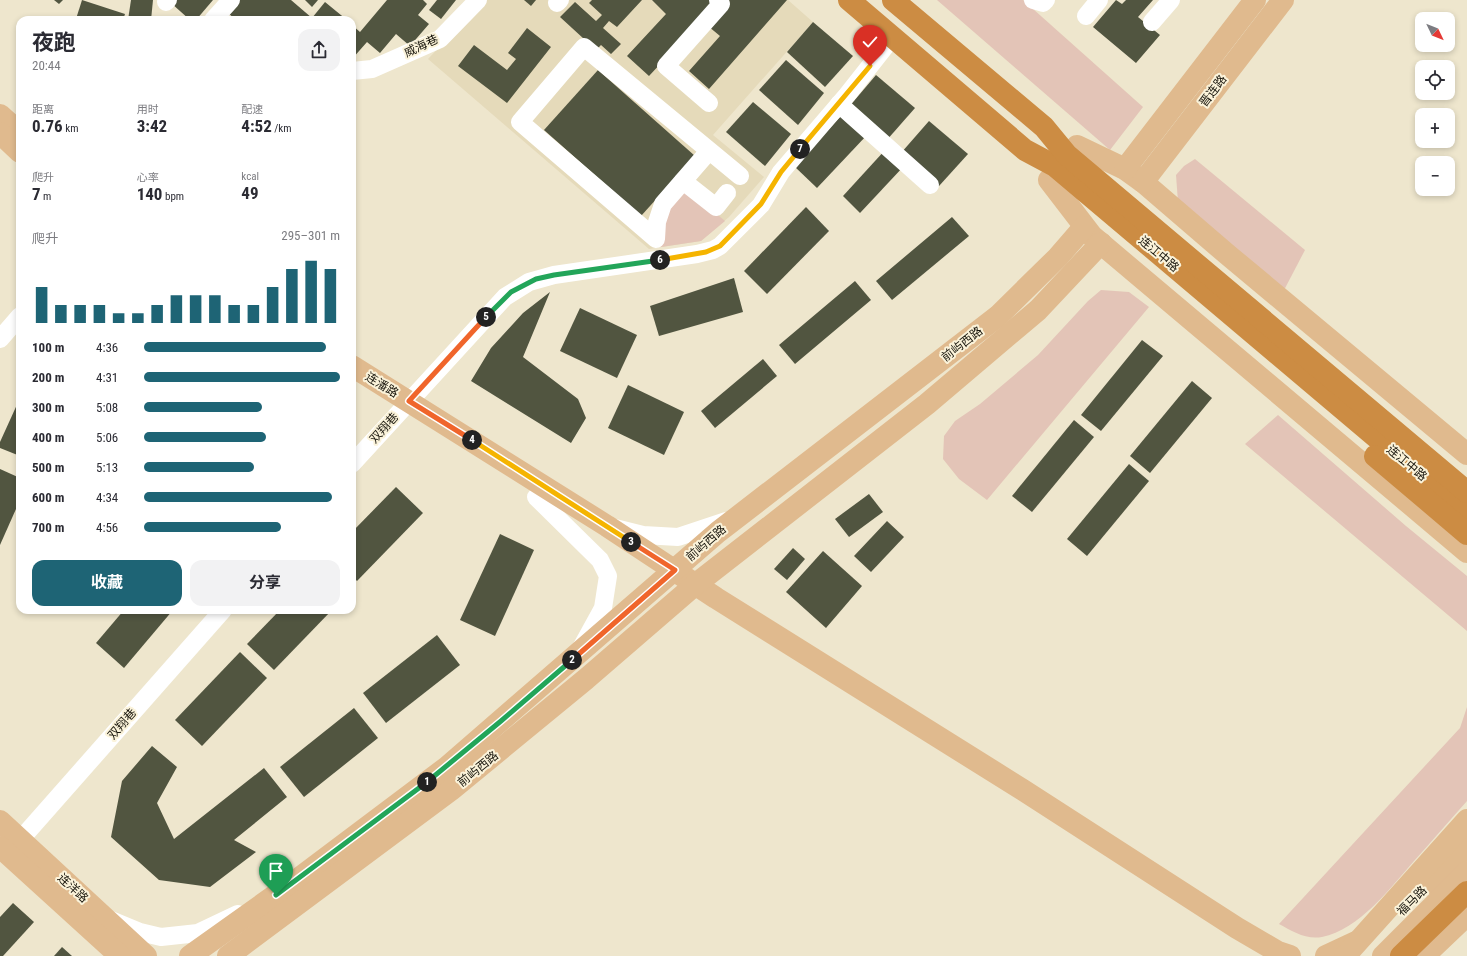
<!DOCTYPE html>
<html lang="zh">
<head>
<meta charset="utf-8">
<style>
  :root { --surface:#fff; --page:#f2f2f3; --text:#2b2b33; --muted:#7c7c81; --accent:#1e6475 }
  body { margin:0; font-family:"Roboto Condensed","Noto Sans SC",sans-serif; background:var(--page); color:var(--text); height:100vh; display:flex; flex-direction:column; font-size:15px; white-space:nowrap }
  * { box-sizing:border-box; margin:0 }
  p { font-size:13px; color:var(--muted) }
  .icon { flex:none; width:22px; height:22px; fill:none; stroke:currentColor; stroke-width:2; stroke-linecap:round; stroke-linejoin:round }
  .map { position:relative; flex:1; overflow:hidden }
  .side { position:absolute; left:16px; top:16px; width:340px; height:598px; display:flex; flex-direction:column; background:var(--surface); border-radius:12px; box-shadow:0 2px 6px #0003 }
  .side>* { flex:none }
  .needle { width:26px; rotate:133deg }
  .tools { position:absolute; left:1415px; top:12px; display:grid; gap:8px }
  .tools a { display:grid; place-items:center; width:40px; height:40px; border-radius:8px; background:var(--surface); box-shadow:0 2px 6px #0003; font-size:20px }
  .pin { position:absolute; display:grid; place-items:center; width:34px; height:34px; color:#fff; margin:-41px -17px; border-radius:50% 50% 50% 0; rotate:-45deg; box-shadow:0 0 4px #0007 }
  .pin .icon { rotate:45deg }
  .km { position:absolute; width:20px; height:20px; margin:-10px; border-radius:50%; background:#222; color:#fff; font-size:11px; line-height:20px; text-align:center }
  .round { display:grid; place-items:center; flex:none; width:42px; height:42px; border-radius:12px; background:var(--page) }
  .head { display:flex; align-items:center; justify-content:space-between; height:68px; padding:0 16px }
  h1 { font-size:22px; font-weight:700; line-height:30px }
  .stats { display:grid; grid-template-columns:repeat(3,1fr); gap:6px; height:68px; padding:4px 16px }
  .stats div { display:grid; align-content:center }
  .stats b { font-size:17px; font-weight:700 }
  .stats small { font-size:11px; font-weight:400 }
  .stats p { font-size:11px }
  .chart { height:112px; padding:8px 16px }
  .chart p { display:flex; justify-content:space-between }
  .chart svg { width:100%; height:72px; margin-top:4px; stroke:var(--accent); stroke-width:6 }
  .primary-button { display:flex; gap:8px; margin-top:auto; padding:8px 16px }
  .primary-button a { flex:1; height:46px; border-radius:12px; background:var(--accent); color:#fff; font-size:16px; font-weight:700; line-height:46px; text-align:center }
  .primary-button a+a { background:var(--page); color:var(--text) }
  ul { padding:0 16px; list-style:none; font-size:13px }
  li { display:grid; grid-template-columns:64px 48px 1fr; align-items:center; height:30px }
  li i { height:10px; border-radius:5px; background:var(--accent) }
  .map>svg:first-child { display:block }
</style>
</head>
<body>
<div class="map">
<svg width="1467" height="956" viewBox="0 0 1467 956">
  <rect width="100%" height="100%" fill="#eee6cd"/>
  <path fill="#e5daba" d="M 484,0 L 788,0 L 813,22 L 713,135 L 764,177 L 729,217 L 701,241 L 649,249 L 428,59 Z"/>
  <g fill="#e3c4b7">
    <path d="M 937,0 L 1023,0 L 1143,107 L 1110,150 Z"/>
    <path d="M 1195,159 L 1305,250 L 1282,294 L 1178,202 L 1176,175 L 1184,166 Z"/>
    <path d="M 686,188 L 725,221 L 701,241 L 661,247 L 667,206 Z"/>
    <path d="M 1101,290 L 1129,292 L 1149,307 L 987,500 L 959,479 L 943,459 L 944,436 L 955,421 L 980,404 L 1038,355 L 1088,301 Z"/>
    <path d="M 1278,415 L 1406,526 L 1467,576 L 1467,631 L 1245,444 Z"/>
    <path d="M 1467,707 L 1467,801 C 1449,821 1432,841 1414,861 C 1391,887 1359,930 1322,937 C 1306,940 1292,931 1279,924 L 1460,728 Z"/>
  </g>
  <g fill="#515540">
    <path d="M 54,0 L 63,0 L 59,4 Z"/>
    <path d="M 82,0 L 125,14 L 123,20 L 76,19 Z"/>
    <path d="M 131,0 L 153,0 L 151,20 L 128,20 Z"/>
    <path d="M 173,0 L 213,0 L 196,20 L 190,20 L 171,3 Z"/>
    <path d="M 239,0 L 291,0 L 312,18 L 325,2 L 347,20 L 236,20 L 228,13 Z"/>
    <path d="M 305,0 L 318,0 L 312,7 Z"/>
    <path d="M 387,0 L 423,0 L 427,4 L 418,15 L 429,24 L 410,46 L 396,34 L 380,53 L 367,42 L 352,59 L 352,25 L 360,32 Z"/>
    <path d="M 437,0 L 456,0 L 441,19 L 429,10 Z"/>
    <path d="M 524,0 L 536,0 L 531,6 Z"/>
    <path d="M 592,0 L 642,0 L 617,27 L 609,21 L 603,28 L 621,44 L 611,54 L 601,45 L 596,50 L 560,17 L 575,2 L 596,21 L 602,15 L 589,3 Z"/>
    <path d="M 652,0 L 714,0 L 717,3 L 649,76 L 627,56 L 666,14 Z"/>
    <path d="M 722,0 L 787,0 L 709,89 L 689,71 L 720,36 L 708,26 Z"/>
    <path d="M 1116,0 L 1122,4 L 1126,0 L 1153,0 L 1138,17 L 1160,35 L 1136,63 L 1093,27 Z"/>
    <path d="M 813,22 L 853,56 L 825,87 L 787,52 Z"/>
    <path d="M 527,28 L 551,47 L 507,103 L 458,66 L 474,45 L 507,70 L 516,59 L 508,53 Z"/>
    <path d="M 786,60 L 824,93 L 798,125 L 759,90 Z"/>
    <path d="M 598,70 L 695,156 L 641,216 L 544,130 Z"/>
    <path d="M 876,75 L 915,108 L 886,141 L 848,108 Z"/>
    <path d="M 753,102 L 791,134 L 765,166 L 726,132 Z"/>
    <path d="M 844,113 L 867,135 L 817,188 L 794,166 Z"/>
    <path d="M 929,121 L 968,154 L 939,186 L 901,153 Z"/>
    <path d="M 886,149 L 904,166 L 860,213 L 843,196 Z"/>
    <path d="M 806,207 L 829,231 L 767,294 L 744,271 Z"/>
    <path d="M 952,217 L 969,236 L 892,300 L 876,281 Z"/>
    <path d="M 734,278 L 743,312 L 659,336 L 650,306 Z"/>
    <path d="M 855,281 L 871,300 L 795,364 L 779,345 Z"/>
    <path d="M 550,292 L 523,357 L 578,399 L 586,418 L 571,443 L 471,381 L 491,348 L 523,313 Z"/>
    <path d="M 580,308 L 637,335 L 617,378 L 560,351 Z"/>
    <path d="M 1142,340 L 1163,356 L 1101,431 L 1081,415 Z"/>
    <path d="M 763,359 L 777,376 L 715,428 L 701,411 Z"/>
    <path d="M 1192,381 L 1212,398 L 1150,473 L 1130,456 Z"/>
    <path d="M 628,385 L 684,412 L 664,455 L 608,428 Z"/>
    <path d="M 20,398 L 20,456 L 0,448 L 0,442 Z"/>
    <path d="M 1074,420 L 1094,437 L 1032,512 L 1012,496 Z"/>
    <path d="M 1129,464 L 1149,481 L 1087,556 L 1067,539 Z"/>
    <path d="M 0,469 L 20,478 L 20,500 L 0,545 Z"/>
    <path d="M 396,487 L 423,513 L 357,581 L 352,576 L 352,532 Z"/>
    <path d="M 869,494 L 883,512 L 849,537 L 835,519 Z"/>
    <path d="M 887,521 L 904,537 L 871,572 L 854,556 Z"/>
    <path d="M 500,534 L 534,550 L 495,636 L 460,620 Z"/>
    <path d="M 793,548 L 805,559 L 787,580 L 774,569 Z"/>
    <path d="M 823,551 L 862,586 L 826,628 L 786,592 Z"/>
    <path d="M 124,610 L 173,610 L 124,668 L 96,643 Z"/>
    <path d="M 280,610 L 332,610 L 274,670 L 247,644 Z"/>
    <path d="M 437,635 L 460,665 L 386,723 L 363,693 Z"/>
    <path d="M 240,652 L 267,678 L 202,746 L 175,720 Z"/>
    <path d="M 354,708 L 378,738 L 304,797 L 280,767 Z"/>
    <path d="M 152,746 L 177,767 L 157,803 L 174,839 L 264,768 L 287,797 L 234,840 L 256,852 L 210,887 L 159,880 L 111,837 L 122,781 Z"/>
    <path d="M 13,903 L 34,922 L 3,956 L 0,956 L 0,917 Z"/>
    <path d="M 62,947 L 72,956 L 54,956 Z"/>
  </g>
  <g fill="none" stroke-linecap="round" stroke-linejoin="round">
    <g stroke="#fff" stroke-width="18">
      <path d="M 1033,0 L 1043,3 L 1046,0"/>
      <path d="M 166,2 L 168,0"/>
      <path d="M 557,3 L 560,0"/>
      <path d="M 1086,16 L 1099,0"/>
      <path d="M 213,20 L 231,0"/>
      <path d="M 1152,22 L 1171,0"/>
      <path d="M 352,71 L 372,69 L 440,39 L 478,0"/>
      <path d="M 709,103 L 666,66 L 721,4 L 718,0"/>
      <path d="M 839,104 L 930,185"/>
      <path d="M 709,151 L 663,204 L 657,222 L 656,239 L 520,122 L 584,47 L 740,176"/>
      <path d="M 683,181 L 716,207 L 727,193"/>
      <path d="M 0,339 L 20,316"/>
      <path d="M 352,464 L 505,297 L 529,282 L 554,275 L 697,254 L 713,250 L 720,246 L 761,205 L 781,172 L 847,95 L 892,38"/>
      <path d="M 536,497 L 600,560 L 608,576 L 603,608 L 581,648"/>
      <path d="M 615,528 L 643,535 L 678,537 L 726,521"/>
      <path d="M 21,839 L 223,610"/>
      <path d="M 111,920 L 140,932 L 161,937 L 198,933 L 238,914"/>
    </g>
    <g stroke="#e0ba8e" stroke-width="22">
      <path d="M 0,115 L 20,133"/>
      <path d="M 0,133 L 20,152"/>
      <path d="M 1077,146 L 1125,169 L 1143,182 L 1228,255 L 1467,454"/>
      <path d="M 1125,169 L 1255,0"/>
      <path d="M 1049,180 L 1092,236 L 1467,552"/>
      <path d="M 1143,182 L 1283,0"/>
      <path d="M 352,366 L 607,526 L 716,598 L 1023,790 L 1237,928 L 1278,952 L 1290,956"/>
      <path d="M 0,821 L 146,956"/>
      <path d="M 0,847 L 120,956"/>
      <path d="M 1430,883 L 1467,845"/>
      <path d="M 190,956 L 298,879 L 447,767 L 718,532 L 998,316 L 1058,257 L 1084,227"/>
      <path d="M 228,956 L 451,790 L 586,679 L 696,584 L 927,404 L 1038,310 L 1101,243"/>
      <path d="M 1326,956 L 1356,942"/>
      <path d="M 1345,956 L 1467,820"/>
      <path d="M 1383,956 L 1467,872"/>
      <path d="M 1424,956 L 1467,915"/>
    </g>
    <g stroke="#cc8c43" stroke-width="22">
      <path d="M 849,0 L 1025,150 L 1055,166 L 1467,514"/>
      <path d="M 893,0 L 1044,127 L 1067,155 L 1467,492"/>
      <path d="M 1375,456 L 1467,534"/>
      <path d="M 1401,956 L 1467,892"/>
    </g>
  </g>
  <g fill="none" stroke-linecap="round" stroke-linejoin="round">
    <g stroke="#fff" stroke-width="8">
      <path id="split-1" d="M 276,895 L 427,782"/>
    </g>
    <g stroke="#fff" stroke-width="8">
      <path id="split-2" d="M 427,782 L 501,721 L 572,660"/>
    </g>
    <g stroke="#fff" stroke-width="8">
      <path id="split-3" d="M 572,660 L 675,570 L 631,542"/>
    </g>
    <g stroke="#fff" stroke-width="8">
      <path id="split-4" d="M 472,440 L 631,542"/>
    </g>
    <g stroke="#fff" stroke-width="8">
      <path id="split-5" d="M 472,440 L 409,401 L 486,317"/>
    </g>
    <g stroke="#fff" stroke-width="8">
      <path id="split-6" d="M 486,317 L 511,292 L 536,279 L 554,275 L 660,260"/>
    </g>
    <g stroke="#fff" stroke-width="8">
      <path id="split-7" d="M 660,260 L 706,252 L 720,246 L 761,204 L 781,172 L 800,149"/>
    </g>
    <g stroke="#fff" stroke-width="8">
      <path id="split-8" d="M 800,149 L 870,66"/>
    </g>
    <use href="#split-1" stroke="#22a559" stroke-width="5"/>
    <use href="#split-2" stroke="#22a559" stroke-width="5"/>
    <use href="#split-3" stroke="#f0652b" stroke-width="5"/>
    <use href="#split-4" stroke="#f5b400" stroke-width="5"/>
    <use href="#split-5" stroke="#f0652b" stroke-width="5"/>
    <use href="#split-6" stroke="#22a559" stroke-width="5"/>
    <use href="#split-7" stroke="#f5b400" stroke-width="5"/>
    <use href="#split-8" stroke="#f5b400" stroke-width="5"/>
  </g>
  <g text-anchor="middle" stroke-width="4" stroke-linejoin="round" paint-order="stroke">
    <g font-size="12" fill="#1a170e" stroke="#fbf3da">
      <text transform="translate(421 46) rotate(-25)" y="4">威海巷</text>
      <text transform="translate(1213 91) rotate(-53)" y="4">晋连路</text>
      <text transform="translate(1159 254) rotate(40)" y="4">连江中路</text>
      <text transform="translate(962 344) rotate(-38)" y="4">前屿西路</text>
      <text transform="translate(382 385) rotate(32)" y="4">连潘路</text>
      <text transform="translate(384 428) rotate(-48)" y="4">双翔巷</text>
      <text transform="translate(1407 463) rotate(40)" y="4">连江中路</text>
      <text transform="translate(706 543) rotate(-41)" y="4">前屿西路</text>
      <text transform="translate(122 724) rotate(-49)" y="4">双翔巷</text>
      <text transform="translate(478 769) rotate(-39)" y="4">前屿西路</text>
      <text transform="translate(73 888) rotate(43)" y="4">连洋路</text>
      <text transform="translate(1412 901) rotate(-45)" y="4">福马路</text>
    </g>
  </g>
</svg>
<div class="tools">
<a><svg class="needle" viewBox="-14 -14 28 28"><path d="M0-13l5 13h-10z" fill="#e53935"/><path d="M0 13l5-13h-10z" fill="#7c7c81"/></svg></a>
<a><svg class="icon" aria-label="locate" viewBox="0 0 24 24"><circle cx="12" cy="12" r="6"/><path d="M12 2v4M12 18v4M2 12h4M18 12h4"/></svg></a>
<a>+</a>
<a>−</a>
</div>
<div class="pin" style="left:276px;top:895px;background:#1e9e55"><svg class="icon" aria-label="arrive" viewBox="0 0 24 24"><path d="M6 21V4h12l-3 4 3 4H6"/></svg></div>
<div class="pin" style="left:870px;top:66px;background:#d93025"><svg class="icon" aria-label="check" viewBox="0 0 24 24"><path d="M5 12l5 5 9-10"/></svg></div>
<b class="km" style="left:427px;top:782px">1</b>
<b class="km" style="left:572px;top:660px">2</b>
<b class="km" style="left:631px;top:542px">3</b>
<b class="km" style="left:472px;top:440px">4</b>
<b class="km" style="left:486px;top:317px">5</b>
<b class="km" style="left:660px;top:260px">6</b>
<b class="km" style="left:800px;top:149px">7</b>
<section class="side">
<div class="head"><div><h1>夜跑</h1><p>20:44</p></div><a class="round"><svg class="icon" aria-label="share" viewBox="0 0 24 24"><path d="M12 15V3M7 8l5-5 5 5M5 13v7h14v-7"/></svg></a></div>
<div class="stats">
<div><p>距离</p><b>0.76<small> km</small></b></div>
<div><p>用时</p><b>3:42</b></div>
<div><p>配速</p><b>4:52<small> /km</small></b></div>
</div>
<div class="stats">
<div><p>爬升</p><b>7<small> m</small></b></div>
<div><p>心率</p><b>140<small> bpm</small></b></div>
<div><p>kcal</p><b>49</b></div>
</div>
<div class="chart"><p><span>爬升</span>295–301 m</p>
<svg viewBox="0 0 160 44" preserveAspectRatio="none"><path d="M5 44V22M15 44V33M25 44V33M35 44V33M45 44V38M55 44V38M65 44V33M75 44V27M85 44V27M95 44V27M105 44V33M115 44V33M125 44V22M135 44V11M145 44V6M155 44V11"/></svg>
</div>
<ul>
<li><b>100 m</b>4:36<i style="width:93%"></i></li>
<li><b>200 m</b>4:31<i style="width:100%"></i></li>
<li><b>300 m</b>5:08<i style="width:60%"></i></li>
<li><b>400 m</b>5:06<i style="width:62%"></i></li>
<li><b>500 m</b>5:13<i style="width:56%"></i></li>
<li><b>600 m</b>4:34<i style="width:96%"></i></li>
<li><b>700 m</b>4:56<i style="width:70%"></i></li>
</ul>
<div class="primary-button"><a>收藏</a><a>分享</a></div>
</section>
</div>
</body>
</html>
